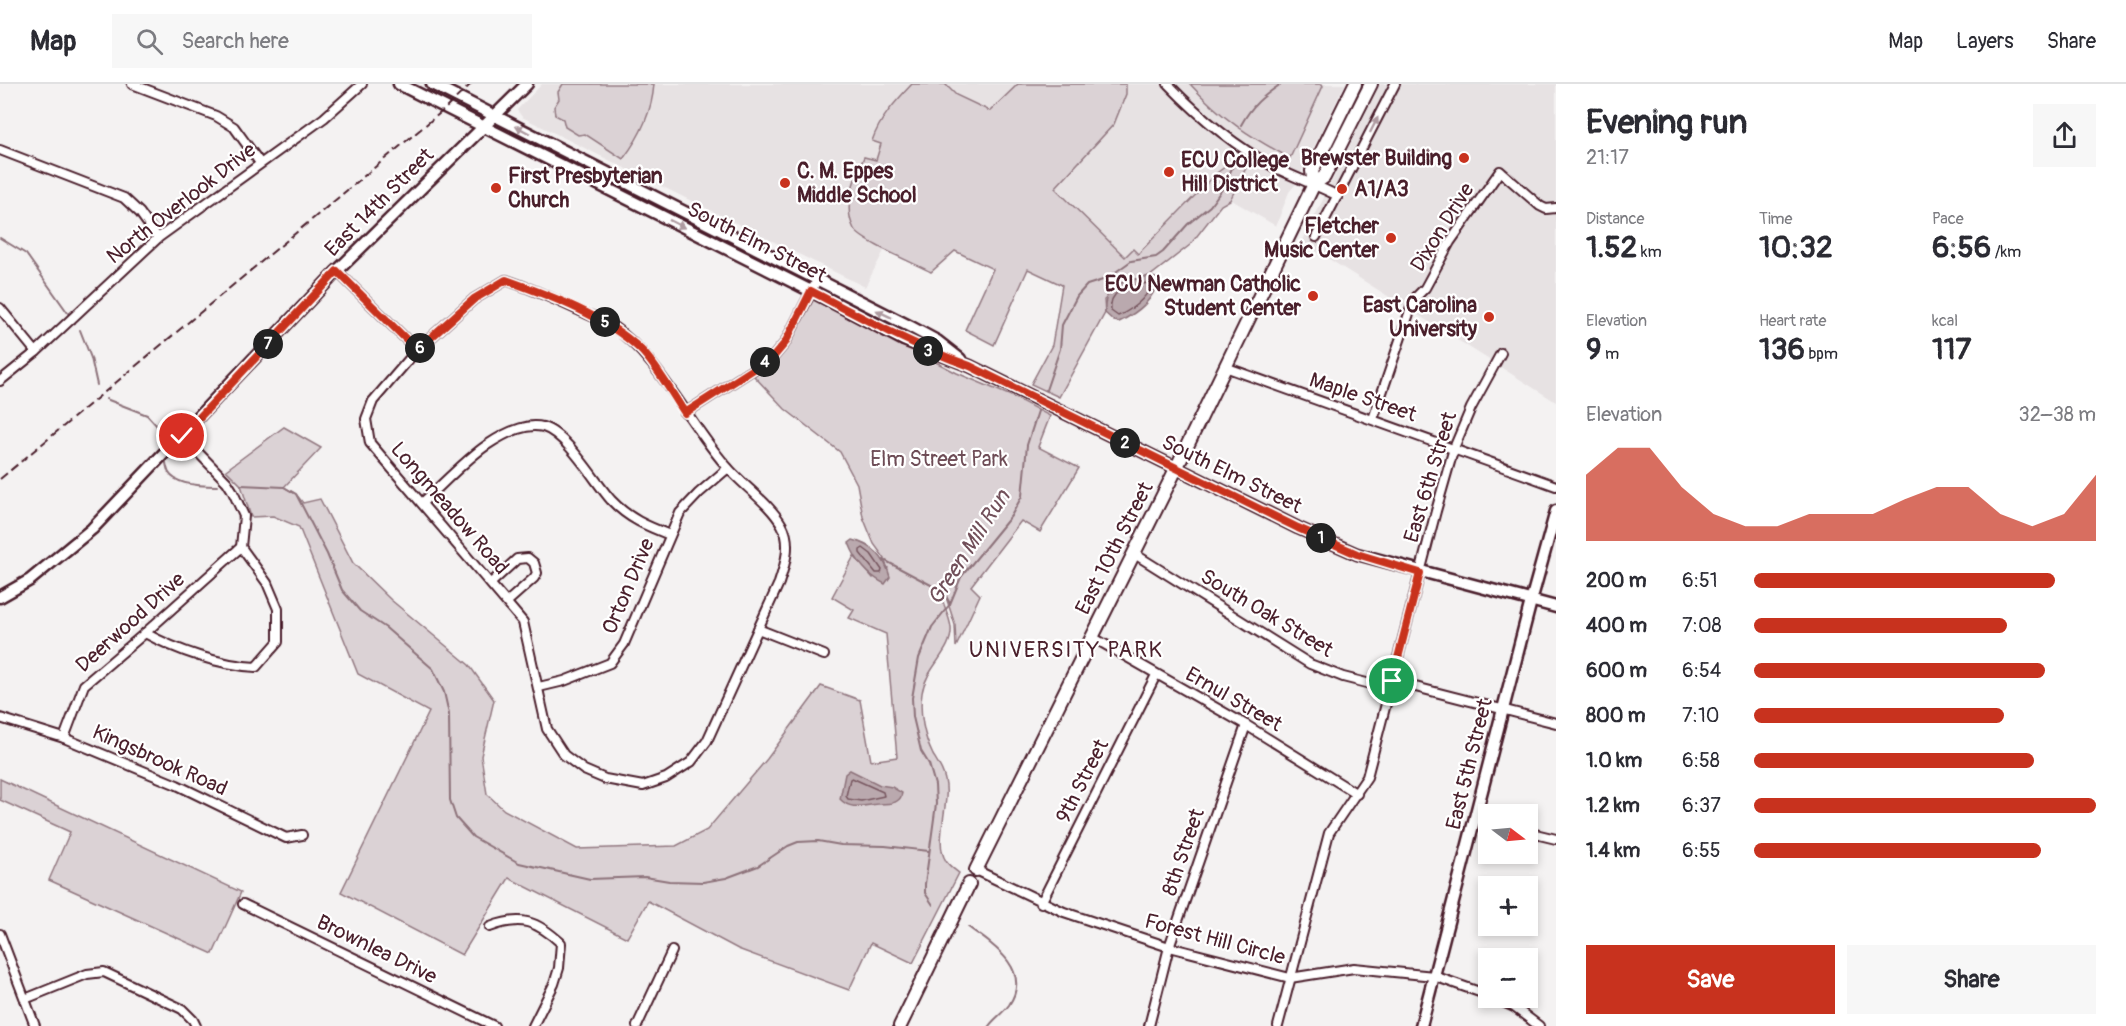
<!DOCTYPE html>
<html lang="en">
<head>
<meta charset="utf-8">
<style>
  :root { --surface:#fff; --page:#f7f7f7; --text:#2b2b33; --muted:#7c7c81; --line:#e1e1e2; --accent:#c8321e }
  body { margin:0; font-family:Pangolin,sans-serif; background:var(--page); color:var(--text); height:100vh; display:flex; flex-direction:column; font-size:22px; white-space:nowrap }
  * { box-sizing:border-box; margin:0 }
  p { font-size:20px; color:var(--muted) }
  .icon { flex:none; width:33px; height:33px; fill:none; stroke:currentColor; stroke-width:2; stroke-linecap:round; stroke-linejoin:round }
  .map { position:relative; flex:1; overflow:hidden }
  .details { display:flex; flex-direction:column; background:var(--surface); width:570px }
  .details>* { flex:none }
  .needle { width:39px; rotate:106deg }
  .fabs { position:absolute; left:1478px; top:720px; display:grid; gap:12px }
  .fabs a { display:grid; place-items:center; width:60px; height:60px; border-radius:0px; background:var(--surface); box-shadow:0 3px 9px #0003; font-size:30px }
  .pin { position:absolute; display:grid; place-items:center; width:51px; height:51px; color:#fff; margin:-26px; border:3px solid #fff; border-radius:50%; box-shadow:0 2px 6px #0007 }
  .km { position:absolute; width:30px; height:30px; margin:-15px; border-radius:50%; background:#222; color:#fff; font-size:16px; line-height:30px; text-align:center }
  .round { display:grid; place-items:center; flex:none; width:63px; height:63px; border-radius:0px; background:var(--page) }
  .overview { display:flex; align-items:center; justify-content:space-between; height:102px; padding:0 30px }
  h1 { font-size:33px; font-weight:700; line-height:45px }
  .figures { display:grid; grid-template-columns:repeat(3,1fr); gap:9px; height:102px; padding:6px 30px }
  .figures div { display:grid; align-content:center }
  .figures b { font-size:30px; font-weight:700 }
  .figures small { font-size:16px; font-weight:400 }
  .figures p { font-size:16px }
  .chart { height:168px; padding:12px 30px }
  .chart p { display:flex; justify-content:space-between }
  .chart svg { width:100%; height:108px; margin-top:6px; fill:var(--accent); opacity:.7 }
  .cta { display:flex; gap:12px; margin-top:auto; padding:12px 30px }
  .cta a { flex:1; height:69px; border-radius:0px; background:var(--accent); color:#fff; font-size:24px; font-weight:700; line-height:69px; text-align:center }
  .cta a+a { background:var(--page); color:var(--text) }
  ul { padding:0 30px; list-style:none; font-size:20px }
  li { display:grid; grid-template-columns:96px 72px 1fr; align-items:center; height:45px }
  li i { height:15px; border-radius:8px; background:var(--accent) }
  header { display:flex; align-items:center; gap:36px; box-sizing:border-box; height:84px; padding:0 30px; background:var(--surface); border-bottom:2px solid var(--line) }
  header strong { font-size:28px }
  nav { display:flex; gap:33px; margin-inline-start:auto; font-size:21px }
  .search { width:420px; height:54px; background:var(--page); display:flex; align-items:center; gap:15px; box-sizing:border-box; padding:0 21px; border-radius:0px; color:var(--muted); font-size:22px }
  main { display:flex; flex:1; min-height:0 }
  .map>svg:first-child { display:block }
</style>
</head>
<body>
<header>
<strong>Map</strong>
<div class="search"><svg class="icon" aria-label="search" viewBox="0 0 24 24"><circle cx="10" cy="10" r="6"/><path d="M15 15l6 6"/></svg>Search here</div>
<nav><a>Map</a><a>Layers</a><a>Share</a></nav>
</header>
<main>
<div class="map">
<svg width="1556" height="942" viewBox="0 0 1556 942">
  <rect width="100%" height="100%" fill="#f4f2f2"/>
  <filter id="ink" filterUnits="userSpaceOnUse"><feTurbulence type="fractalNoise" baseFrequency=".0167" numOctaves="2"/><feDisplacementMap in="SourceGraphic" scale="12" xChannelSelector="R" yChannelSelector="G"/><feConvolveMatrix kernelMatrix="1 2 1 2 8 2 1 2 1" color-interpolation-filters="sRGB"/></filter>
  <g filter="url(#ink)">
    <g fill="#e7e2e3">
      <path d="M 542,0 L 1345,0 L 1295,101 L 1289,108 L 1276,142 L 1206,101 L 1138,170 L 1125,173 L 1054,104 L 885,165 L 865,203 L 522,33 L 517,26 Z"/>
      <path d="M 1380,0 L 1556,0 L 1556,318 L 1302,158 Z"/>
    </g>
    <g fill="#dbd2d5" stroke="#927880" stroke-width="1.5">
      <path d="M 563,0 L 654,0 C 652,28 640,53 623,75 L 585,50 L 578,51 L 565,43 L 563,35 L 555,31 L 554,23 L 559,15 L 558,8 Z"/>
      <path d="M 912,0 L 945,0 L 956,11 L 990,27 L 1018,0 L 1126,0 L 1126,10 L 1114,40 L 1055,104 L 1125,173 L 1133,165 L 1138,170 L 1218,88 L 1229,80 L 1246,84 L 1230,116 L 1221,121 L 1190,161 L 1150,192 L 1126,197 L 1104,216 L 1105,229 L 1059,313 L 1031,300 L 1052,261 L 1062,201 L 1028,185 L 994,261 L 965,246 L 993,185 L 955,167 L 931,188 C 916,180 860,157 854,145 C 842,122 855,94 864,73 L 876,76 L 881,60 L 872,57 C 880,34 895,18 912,0 Z"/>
      <path d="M 1190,0 L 1322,0 L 1323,2 L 1290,74 C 1250,53 1221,34 1190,0 Z"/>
      <path d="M 814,215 L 957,289 L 1009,311 L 1050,332 L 1038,363 L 1079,384 L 1040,448 L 1021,437 L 971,502 L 980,511 L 956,563 L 955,541 L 946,513 L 940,509 C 943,520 950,533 951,544 C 953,567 926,583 922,609 C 919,629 924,653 933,671 C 938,679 943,686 945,696 C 951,718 933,758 946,777 C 949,782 955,786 959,789 L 913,879 L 871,859 L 849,906 L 738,865 L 648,817 L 627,854 L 509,794 L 462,871 L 341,808 L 429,628 L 358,590 L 299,443 L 273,432 L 251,433 L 241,401 L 226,386 L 284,343 L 321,364 L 284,403 L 296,410 L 303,419 L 320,415 L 353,479 L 391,516 L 469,581 L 494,616 L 481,672 L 487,710 L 504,726 L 577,765 L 676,762 L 707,746 L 767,675 L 821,602 L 860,616 L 871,677 L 897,673 L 886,550 L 849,534 L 854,526 L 832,513 L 854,472 L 873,494 L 888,484 L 884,476 L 885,475 L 874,460 L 863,433 L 857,400 L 840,368 L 785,325 L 754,292 L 785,267 Z"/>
      <path d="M 0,695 L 241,808 L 213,870 L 49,796 L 70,748 L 0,716 Z"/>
    </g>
    <g fill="#baa9ae" stroke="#8d727a" stroke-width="1.5">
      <path d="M 1150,192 L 1158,195 C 1154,216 1139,228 1119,238 L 1114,237 L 1105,229 C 1103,197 1124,198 1150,192 Z"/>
      <path d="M 853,456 C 873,461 885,473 890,493 L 885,500 C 867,491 856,477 849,459 Z"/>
      <path d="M 850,686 L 880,701 L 892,703 L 902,709 C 901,713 901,714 897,717 C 892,721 884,719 878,720 C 864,721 851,727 840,715 L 845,690 Z"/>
    </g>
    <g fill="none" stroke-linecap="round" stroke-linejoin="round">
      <g stroke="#77565f" stroke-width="1.5">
        <path d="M 1147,199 L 1151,202 C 1146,215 1130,227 1118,232 L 1111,227 C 1108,204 1130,203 1147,199 Z"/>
        <path d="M 863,464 L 871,470 L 882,486 L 881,489 L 876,489 L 860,469 L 860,466 Z"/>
        <path d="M 852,694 L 883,708 L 884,712 L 861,717 L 848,715 L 846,712 L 850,695 Z"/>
      </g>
      <g stroke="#8d727a" stroke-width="2">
        <path d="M 1241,41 C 1252,21 1262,13 1281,0"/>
        <path d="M 0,154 L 26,170 L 75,239"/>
        <path d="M 80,246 L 91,274 L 97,301"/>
        <path d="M 1046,306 L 1060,265 L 1062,241 L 1077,212 L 1087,201 L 1106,195 L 1131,177 L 1156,173 L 1163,168 L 1188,140 L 1210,122 L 1223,104 L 1237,73"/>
        <path d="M 106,315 L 147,331 L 159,344 L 163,366"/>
        <path d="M 165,374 C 166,379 167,386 169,389 C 176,401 205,402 217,402"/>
        <path d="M 241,401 L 284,403 L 296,410 L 327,470 L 342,506 L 360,527 L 386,544 L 433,585 L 444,608 L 449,630 L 450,716 L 456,734 L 473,753 L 519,779 L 590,795 L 645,793 L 669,797 L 703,798 L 726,794 L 758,782 L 788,762 L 798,758 L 818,757 L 841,761 L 885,762 L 929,767"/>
        <path d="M 884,476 L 931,501 L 946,512 L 950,520"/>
        <path d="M 933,821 L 925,809 L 925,800 L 936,720 L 935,701 L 929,680 L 921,667 L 913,633 L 912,614 L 919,574 L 932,543 L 950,520 L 961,493 L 1011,432 L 1022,412 L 1027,361 L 1038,327"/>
        <path d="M 968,843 C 992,860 1033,886 1009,921 C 1003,929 995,934 989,942"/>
      </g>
      <g stroke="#4a1f2b" stroke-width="12">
        <g id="street">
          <path d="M 132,0 L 216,32 L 234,43 L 260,79"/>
          <path d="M 1168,0 C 1199,32 1234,62 1274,83 C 1295,94 1317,101 1338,112"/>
          <path d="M 0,66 L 124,114 L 140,129 L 158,154"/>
          <path d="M 1316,153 L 1395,0"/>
          <path d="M 337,187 L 417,266"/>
          <path d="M 506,196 C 531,204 554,215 578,226 C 588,231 601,235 611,241 C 661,275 688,340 729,385 C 745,403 770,420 782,441 C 792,459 785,481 779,499 L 707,657 L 691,678 L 666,694 L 643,702 L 605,695 L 584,686 L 564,671 L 547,645 L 523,538 L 370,359 L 366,335 L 373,317 L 417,266 L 474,215 Z"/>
          <path d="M 0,224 L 36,268"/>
          <path d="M 1225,283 L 1556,402"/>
          <path d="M 0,297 L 36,268 L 158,154 L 324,34 L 362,0"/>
          <path d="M 685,329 L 774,272 L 785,259 L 817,196"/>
          <path d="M 1373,335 L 1414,215 L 1425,204 L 1450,158 L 1500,87 L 1540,122 L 1546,125 L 1556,124"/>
          <path d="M 422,419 C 442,401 466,375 487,361 C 502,351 525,338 543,343 C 567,350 595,398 611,416 C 629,435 647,442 670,451"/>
          <path d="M 1133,469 L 1310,580 L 1343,593 L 1390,605"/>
          <path d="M 491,499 L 517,475 L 528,474 L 534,479 L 537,489 L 534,494 L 507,518"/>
          <path d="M 758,545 L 824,571"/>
          <path d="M 145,549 C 178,567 219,581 256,583 L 278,558 L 278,525 L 267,499 L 241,463 L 244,432 L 232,406 L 227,398 L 182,352"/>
          <path d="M 1092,553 L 1246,641 L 1357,710"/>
          <path d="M 1392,597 L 1556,639"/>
          <path d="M 539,603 L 564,597 L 610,579 L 624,560 L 680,429 L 699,409 L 728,384"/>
          <path d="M 0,634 L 64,654 L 177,701 L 286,754 L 302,751"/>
          <path d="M 64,654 L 84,601 L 145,549 L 241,463"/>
          <path d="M 1476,735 L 1488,738"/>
          <path d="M 1527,748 L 1556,755"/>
          <path d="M 976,786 L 1064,828 L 1169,863 L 1290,894 L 1354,884 L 1434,892 L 1488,911"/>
          <path d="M 1041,819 L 1156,591"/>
          <path d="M 243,820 L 494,942"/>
          <path d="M 490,843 C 521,831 537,837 561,859 L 559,884 L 554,900 L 533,942"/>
          <path d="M 0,850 L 35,942"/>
          <path d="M 1494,914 L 1514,923 L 1539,942"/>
          <path d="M 25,915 L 87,890 L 104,888 L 182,925 L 193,936 L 196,942"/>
          <path d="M 637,942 L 672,867"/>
          <path d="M 1149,942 L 1169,863 L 1246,641"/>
          <path d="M 1278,942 L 1329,749 L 1367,693 L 1436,427 L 1454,364 L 1471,324 L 1501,269"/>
        </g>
      </g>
      <g stroke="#4a1f2b" stroke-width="15">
        <g id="secondary">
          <path d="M 399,0 L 811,207 L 904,256 L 970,282 L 1298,444 L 1357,470 L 1556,523"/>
          <path d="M 432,0 L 911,243 L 937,257 L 960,275"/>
          <path d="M 0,513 L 30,496 L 92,445 L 337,187 L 527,0"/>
          <path d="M 1421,942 L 1531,517 L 1556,427"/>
        </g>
      </g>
      <g stroke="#4a1f2b" stroke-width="16">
        <g id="primary">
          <path d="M 1314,100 L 1312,87 L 1355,0"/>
          <path d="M 976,786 L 1172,393 L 1314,100 L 1324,93 L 1371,0"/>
          <path d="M 900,942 L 969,800"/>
        </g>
      </g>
      <use href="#street" stroke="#fff" stroke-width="8"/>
      <use href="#secondary" stroke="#fff" stroke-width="10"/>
      <use href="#primary" stroke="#fff" stroke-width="12"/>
      <path stroke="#4a1f2b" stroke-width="2" stroke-dasharray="9 4.5" stroke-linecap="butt" d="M 0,395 L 446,24 L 471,0"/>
    </g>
    <defs><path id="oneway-solid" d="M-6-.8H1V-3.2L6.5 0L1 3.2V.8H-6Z" transform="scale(1.5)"/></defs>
    <g fill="#ae9aa0">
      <use href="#oneway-solid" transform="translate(1374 41) rotate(-63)"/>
      <use href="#oneway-solid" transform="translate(523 46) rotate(-152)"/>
      <use href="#oneway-solid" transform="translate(677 140) rotate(27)"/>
      <use href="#oneway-solid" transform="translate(884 230) rotate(-154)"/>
    </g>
  </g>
  <g fill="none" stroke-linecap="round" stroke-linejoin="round" filter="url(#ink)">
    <g stroke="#fff" stroke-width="12">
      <path id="route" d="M 182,352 L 337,187 L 417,266 L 474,215 L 506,196 C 551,212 605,232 640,265 C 655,279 673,311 685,329 L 774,272 L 785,259 L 811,207 C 864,235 914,262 970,282 L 1298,444 L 1357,470 L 1420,489 L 1392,597"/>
    </g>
    <use href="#route" stroke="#c8321e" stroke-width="8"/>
  </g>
  <g fill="#c8321e" stroke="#fff" stroke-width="2">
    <circle cx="1464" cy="74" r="6"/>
    <circle cx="1169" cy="88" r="6"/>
    <circle cx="785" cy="99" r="6"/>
    <circle cx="496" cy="104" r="6"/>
    <circle cx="1342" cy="105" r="6"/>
    <circle cx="1391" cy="154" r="6"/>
    <circle cx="1313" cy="212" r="6"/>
    <circle cx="1489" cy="233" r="6"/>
  </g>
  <g text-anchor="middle" stroke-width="4.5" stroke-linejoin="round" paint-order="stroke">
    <g font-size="21" font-weight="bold" fill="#4a1f2b" stroke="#fff" text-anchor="end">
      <text x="1452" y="81">Brewster Building</text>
      <text x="1181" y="83" text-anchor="start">ECU College<tspan x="1181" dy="24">Hill District</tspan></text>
      <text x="797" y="94" text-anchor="start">C. M. Eppes<tspan x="797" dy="24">Middle School</tspan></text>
      <text x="508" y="99" text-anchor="start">First Presbyterian<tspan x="508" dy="24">Church</tspan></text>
      <text x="1354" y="112" text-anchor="start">A1/A3</text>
      <text x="1379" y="149">Fletcher<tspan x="1379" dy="24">Music Center</tspan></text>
      <text x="1301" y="207">ECU Newman Catholic<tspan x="1301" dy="24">Student Center</tspan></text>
      <text x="1477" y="228">East Carolina<tspan x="1477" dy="24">University</tspan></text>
    </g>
    <g font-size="21" fill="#4a1f2b" stroke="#fff">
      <text transform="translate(379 118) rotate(-45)" y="7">East 14th Street</text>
      <text transform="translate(181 119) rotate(-38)" y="7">North Overlook Drive</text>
      <text transform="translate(1442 143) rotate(-58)" y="7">Dixon Drive</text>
      <text transform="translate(757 158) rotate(27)" y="7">South Elm Street</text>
      <text transform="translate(1363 313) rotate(19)" y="7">Maple Street</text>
      <text transform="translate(1232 390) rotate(26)" y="7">South Elm Street</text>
      <text transform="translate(1430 393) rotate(-73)" y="7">East 6th Street</text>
      <text transform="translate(450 424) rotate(49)" y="7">Longmeadow Road</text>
      <text transform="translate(1114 464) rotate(-63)" y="7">East 10th Street</text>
      <text transform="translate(628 502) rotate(-67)" y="7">Orton Drive</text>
      <text transform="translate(1267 529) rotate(31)" y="7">South Oak Street</text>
      <text transform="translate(130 538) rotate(-42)" y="7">Deerwood Drive</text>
      <text transform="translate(1234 615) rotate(30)" y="7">Ernul Street</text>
      <text transform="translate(160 676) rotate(24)" y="7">Kingsbrook Road</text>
      <text transform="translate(1469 680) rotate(-76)" y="7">East 5th Street</text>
      <text transform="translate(1082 697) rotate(-63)" y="7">9th Street</text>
      <text transform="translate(1183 768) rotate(-71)" y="7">8th Street</text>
      <text transform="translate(1215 855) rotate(15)" y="7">Forest Hill Circle</text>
      <text transform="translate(377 865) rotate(26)" y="7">Brownlea Drive</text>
    </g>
    <g font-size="21" fill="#6e4c56" stroke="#fff">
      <text x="939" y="382">Elm Street Park</text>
    </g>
    <g font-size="22" font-style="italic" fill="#714f59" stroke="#fff">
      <text transform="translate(968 463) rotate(-57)" y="8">Green Mill Run</text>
    </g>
    <g font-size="22" letter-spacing="1.5" fill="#4a1f2b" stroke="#fff">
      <text x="1066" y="573">UNIVERSITY PARK</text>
    </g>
  </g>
</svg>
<div class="fabs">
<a><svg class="needle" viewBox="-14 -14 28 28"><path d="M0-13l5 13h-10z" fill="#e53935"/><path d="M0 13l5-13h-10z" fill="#7c7c81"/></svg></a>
<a>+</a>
<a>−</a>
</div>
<div class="pin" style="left:1392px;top:597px;background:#1e9e55"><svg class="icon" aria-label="arrive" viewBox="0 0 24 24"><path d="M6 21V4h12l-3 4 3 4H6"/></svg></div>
<div class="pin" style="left:182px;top:352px;background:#d93025"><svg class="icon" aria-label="check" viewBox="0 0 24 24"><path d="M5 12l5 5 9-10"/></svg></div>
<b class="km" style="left:1321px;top:454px">1</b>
<b class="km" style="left:1125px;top:359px">2</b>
<b class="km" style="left:928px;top:267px">3</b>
<b class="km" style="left:765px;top:278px">4</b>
<b class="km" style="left:605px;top:238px">5</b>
<b class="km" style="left:420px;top:264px">6</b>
<b class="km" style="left:268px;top:260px">7</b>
</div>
<section class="details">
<div class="overview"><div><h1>Evening run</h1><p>21:17</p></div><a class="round"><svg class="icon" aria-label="share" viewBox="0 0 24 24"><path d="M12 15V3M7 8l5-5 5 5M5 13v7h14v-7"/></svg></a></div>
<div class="figures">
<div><p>Distance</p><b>1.52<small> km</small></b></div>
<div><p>Time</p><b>10:32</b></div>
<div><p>Pace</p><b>6:56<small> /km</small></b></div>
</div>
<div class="figures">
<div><p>Elevation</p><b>9<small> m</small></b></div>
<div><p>Heart rate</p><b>136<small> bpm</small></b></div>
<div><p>kcal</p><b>117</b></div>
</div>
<div class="chart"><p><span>Elevation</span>32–38 m</p>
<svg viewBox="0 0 160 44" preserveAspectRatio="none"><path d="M0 44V17L10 6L20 6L30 22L40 33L50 38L60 38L70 33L80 33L90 33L100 27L110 22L120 22L130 33L140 38L150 33L160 17V44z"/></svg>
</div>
<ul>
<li><b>200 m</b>6:51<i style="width:88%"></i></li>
<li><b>400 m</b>7:08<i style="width:74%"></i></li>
<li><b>600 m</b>6:54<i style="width:85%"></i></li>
<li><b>800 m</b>7:10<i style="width:73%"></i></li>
<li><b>1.0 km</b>6:58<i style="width:82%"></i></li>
<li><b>1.2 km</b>6:37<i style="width:100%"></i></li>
<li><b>1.4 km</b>6:55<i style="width:84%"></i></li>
</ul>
<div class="cta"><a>Save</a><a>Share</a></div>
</section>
</main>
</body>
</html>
